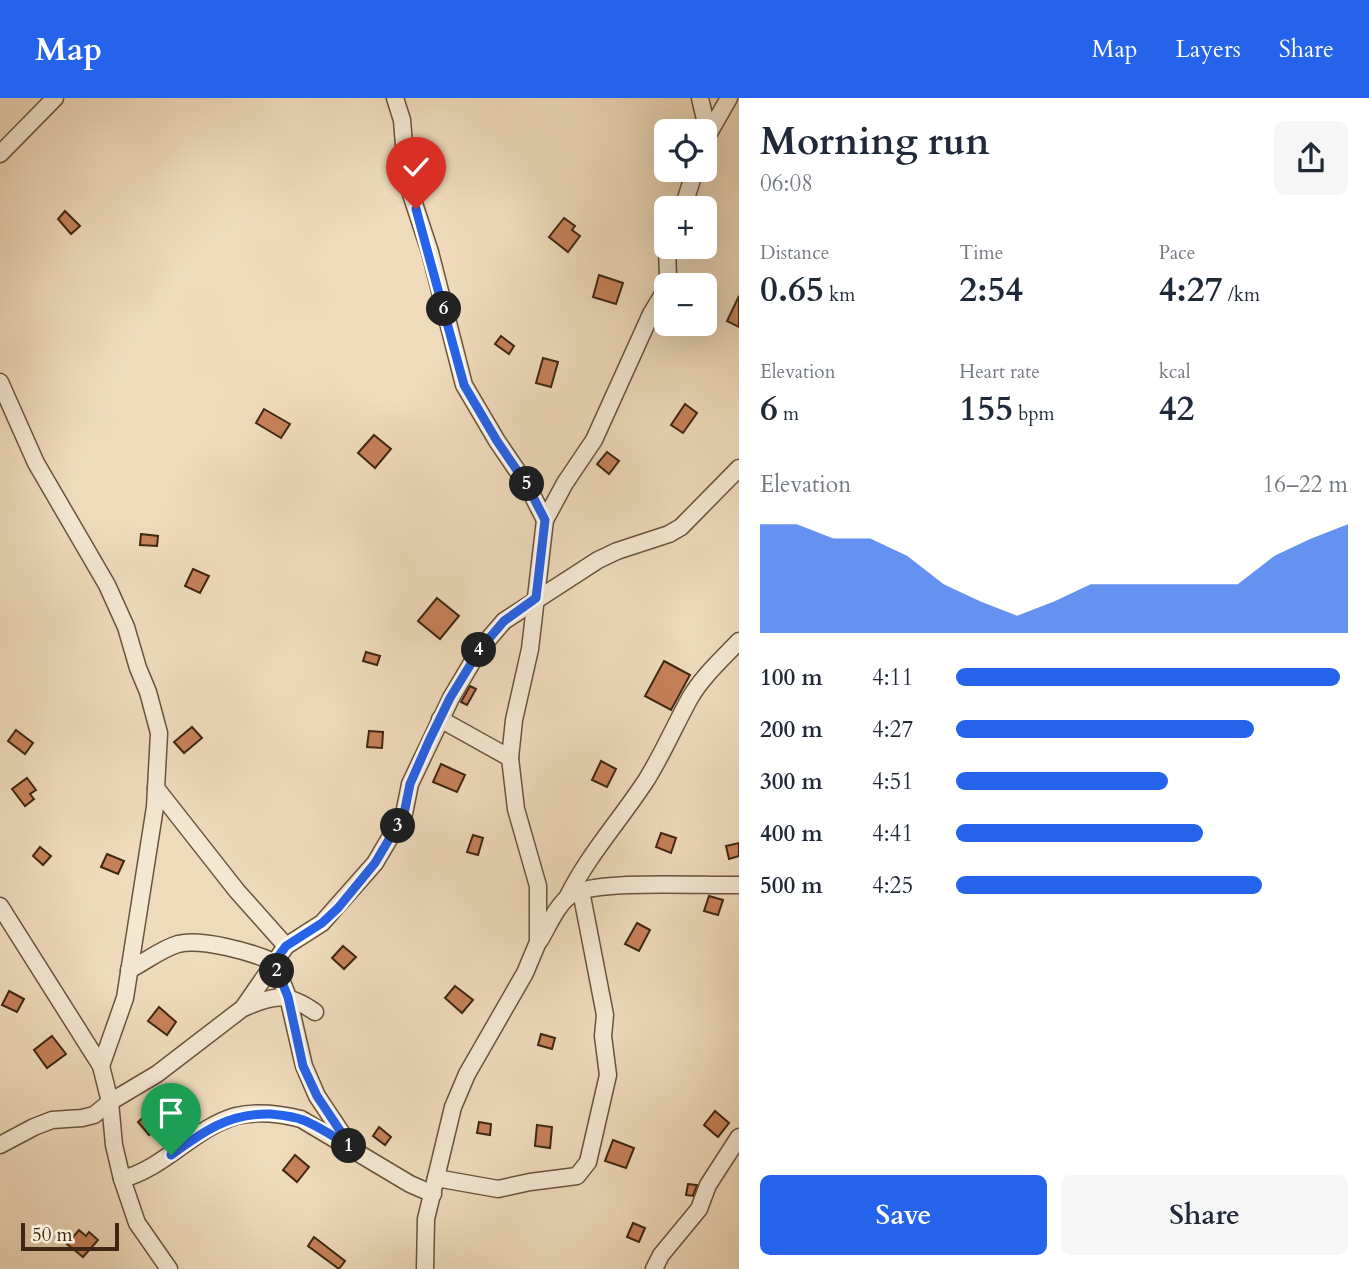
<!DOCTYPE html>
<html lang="en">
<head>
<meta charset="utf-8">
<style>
  :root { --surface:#fff; --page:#f6f6f7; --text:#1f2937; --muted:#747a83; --accent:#2563eb }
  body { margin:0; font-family:Cardo,serif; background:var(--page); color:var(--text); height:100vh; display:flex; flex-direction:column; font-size:26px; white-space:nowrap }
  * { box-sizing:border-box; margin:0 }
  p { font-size:23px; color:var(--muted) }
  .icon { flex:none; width:38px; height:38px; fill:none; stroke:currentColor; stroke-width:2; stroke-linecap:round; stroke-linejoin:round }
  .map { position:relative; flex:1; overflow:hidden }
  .side { display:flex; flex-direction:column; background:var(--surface); width:630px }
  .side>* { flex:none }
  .tools { position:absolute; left:654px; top:21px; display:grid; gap:14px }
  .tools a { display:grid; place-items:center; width:63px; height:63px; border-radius:10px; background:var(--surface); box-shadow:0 7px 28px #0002; font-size:35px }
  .scale { position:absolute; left:21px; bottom:18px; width:98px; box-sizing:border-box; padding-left:7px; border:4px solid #3e2613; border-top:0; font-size:19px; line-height:24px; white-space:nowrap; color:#3e2613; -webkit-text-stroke:5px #f5e8d3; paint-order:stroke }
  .pin { position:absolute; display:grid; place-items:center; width:60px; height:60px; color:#fff; margin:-72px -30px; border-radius:50% 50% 50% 0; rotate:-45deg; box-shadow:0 0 7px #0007 }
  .pin .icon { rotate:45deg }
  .km { position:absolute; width:35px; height:35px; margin:-18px; border-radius:50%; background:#222; color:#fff; font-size:19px; line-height:35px; text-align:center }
  .round { display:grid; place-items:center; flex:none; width:74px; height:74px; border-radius:10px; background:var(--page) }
  .headline { display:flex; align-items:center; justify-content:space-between; height:119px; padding:0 21px }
  h1 { font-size:38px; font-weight:600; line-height:52px }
  .metrics { display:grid; grid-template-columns:repeat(3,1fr); gap:10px; height:119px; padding:7px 21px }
  .metrics div { display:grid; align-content:center }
  .metrics b { font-size:35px; font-weight:600 }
  .metrics small { font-size:19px; font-weight:400 }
  .metrics p { font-size:19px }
  .chart { height:196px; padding:14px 21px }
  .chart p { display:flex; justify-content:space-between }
  .chart svg { width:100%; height:126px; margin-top:7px; fill:var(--accent); opacity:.7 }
  .action { display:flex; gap:14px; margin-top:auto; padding:14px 21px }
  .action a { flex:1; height:80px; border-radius:10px; background:var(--accent); color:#fff; font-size:28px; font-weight:600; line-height:80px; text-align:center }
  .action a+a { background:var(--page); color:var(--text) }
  ul { padding:0 21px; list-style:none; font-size:23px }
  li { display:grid; grid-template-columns:112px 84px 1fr; align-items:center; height:52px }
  li i { height:18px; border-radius:9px; background:var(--accent) }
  header { display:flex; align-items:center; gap:42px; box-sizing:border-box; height:98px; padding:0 35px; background:var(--accent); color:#fff }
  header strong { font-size:33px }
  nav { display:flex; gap:38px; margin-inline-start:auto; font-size:24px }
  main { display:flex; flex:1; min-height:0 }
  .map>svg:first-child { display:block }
</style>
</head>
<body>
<header>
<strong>Map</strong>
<nav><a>Map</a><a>Layers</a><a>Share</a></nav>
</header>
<main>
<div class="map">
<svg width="739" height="1171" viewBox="0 0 739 1171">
  <rect width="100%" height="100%" fill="#efdbbc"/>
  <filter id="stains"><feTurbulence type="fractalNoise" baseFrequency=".00286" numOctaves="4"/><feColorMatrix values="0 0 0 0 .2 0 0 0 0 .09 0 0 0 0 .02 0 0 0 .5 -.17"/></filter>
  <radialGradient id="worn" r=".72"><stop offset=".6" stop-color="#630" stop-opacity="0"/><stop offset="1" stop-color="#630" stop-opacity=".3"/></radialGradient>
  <g fill="#c7815a" stroke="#3e2613" stroke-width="2">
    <path d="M 65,113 L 80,128 L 71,136 L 58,121 Z"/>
    <path d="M 564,120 L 575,128 L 572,132 L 580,138 L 568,154 L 549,139 Z"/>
    <path d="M 599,177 L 623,185 L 616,206 L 593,199 Z"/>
    <path d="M 739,198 L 739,229 L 727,223 Z"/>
    <path d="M 501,238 L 514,248 L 509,256 L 495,246 Z"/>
    <path d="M 543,260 L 558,264 L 551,289 L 536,285 Z"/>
    <path d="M 685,306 L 697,315 L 683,335 L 671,327 Z"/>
    <path d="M 264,311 L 290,326 L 281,340 L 256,325 Z"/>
    <path d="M 374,337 L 391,351 L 375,370 L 358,355 Z"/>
    <path d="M 607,354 L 619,363 L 609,376 L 597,366 Z"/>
    <path d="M 141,436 L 158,438 L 157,448 L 140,447 Z"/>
    <path d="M 193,471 L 209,478 L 200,495 L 185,488 Z"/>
    <path d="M 437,500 L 459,518 L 440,541 L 418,523 Z"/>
    <path d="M 366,554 L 380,558 L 377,567 L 363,563 Z"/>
    <path d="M 664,563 L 690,577 L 671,612 L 645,598 Z"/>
    <path d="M 470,588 L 476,591 L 467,607 L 461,604 Z"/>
    <path d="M 192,629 L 202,640 L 184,655 L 174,644 Z"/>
    <path d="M 16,632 L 33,645 L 25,656 L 8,643 Z"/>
    <path d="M 369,633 L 383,634 L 382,650 L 367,649 Z"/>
    <path d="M 601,663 L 616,671 L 607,689 L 592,682 Z"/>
    <path d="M 441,666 L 465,677 L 457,694 L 433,684 Z"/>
    <path d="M 27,680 L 36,692 L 30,696 L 34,701 L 25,708 L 12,691 Z"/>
    <path d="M 661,735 L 676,740 L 671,755 L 656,749 Z"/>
    <path d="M 473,737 L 483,740 L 478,757 L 467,754 Z"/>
    <path d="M 739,745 L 739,758 L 729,761 L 726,748 Z"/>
    <path d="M 40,749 L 51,758 L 43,767 L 33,758 Z"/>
    <path d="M 107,756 L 124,763 L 118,776 L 101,769 Z"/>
    <path d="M 709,798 L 723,802 L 718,817 L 704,813 Z"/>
    <path d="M 637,825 L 650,832 L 639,853 L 625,846 Z"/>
    <path d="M 343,848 L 356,859 L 344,871 L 332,860 Z"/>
    <path d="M 455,888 L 473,902 L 462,915 L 445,900 Z"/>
    <path d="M 9,893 L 24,901 L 17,914 L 2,907 Z"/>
    <path d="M 159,909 L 176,924 L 167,937 L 148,923 Z"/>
    <path d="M 541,936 L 555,940 L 552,951 L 538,947 Z"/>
    <path d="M 52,938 L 66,956 L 47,970 L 34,952 Z"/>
    <path d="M 715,1013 L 729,1025 L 718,1039 L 704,1027 Z"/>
    <path d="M 149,1014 L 160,1027 L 149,1037 L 138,1024 Z"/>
    <path d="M 479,1024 L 491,1026 L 490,1037 L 477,1035 Z"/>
    <path d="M 537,1027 L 552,1029 L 550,1050 L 535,1048 Z"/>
    <path d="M 379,1029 L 391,1039 L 385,1047 L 373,1038 Z"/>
    <path d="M 613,1042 L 634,1050 L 626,1070 L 605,1063 Z"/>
    <path d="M 295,1057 L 309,1069 L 297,1084 L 283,1072 Z"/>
    <path d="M 688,1086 L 697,1087 L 693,1098 L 686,1097 Z"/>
    <path d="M 633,1125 L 645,1130 L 639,1144 L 627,1139 Z"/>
    <path d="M 79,1132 L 86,1138 L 89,1134 L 98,1142 L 83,1159 L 67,1146 Z"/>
    <path d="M 314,1139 L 345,1163 L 339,1171 L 308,1148 Z"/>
  </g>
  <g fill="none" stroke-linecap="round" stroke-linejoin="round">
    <g stroke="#6a533d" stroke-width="19">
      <g id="minor">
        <path d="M 395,0 L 402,22 L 407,84 L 430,154 L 464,287 L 497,343 L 527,387 L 545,422 L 530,551 L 514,622 L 510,660 L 516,711 L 538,788 L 538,844 L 525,875 L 467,976 L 453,1009 L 426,1121 L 425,1171"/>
        <path d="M 700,0 L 708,34"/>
        <path d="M 705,42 L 729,0"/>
        <path d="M 0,56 L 55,0"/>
        <path d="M 683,110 L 695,72"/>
        <path d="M 0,284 L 36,365 L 107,487 L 126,529 L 138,570 L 148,594 L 159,635 L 155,709 L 125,900 L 101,968"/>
        <path d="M 545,422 L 565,385 L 594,342 L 651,216 L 665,193 L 668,179 L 667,149"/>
        <path d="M 440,621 L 510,660"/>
        <path d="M 156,690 L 237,793 L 286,848"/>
        <path d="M 568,798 C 589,756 621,721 647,681 C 663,655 675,627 690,600 C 702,579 722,561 739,543"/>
        <path d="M 0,808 L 101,968 L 110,1004 L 114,1047 L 122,1081 L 137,1125 L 169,1171"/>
        <path d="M 540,842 C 548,829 557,806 571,797 C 596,781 704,788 739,787"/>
        <path d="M 129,872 C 145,864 161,851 178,846 C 202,840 251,854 274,864 L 288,899 L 304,968 L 317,998 L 351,1049"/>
        <path d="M 246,909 C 275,896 288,895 315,914"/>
        <path d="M 0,1047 L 34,1029 L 52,1022 L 82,1020 L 94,1017 L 110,1004 L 157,976 L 243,910 L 286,848 L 322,825 L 375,765 L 404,716 L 410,686 L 451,600 L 480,551 L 504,523 L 598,462 L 617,453 L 669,436 L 681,429 L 739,370"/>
        <path d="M 436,1080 L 498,1091 L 530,1084 L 577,1078 L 588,1064 L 608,977 L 603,938 L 605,917 L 581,793"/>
        <path d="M 122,1081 C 165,1070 194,1030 236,1018 C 257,1013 281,1016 301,1021 L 410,1086 L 433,1096"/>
        <path d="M 654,1171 L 661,1157 L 699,1111 L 708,1087 L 739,1039"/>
      </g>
    </g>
    <use href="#minor" stroke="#f5e8d3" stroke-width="16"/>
  </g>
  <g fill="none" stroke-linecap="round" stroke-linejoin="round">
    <g stroke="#fff" stroke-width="14">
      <path id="route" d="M 171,1057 C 204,1033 229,1015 271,1016 C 281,1017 293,1018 303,1022 C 320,1029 336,1040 351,1049 L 317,998 L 303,968 L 288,899 L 274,864 L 286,848 L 322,825 L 338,810 L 375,765 L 404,716 L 410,686 L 429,643 L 450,600 L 480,551 L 504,523 L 536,500 L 545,422 L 527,387 L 497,343 L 464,287 L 416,111"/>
    </g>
    <use href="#route" stroke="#2563eb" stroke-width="9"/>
  </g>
  <rect width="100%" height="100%" filter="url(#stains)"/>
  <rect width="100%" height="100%" fill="url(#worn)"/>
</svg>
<div class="tools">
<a><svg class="icon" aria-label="locate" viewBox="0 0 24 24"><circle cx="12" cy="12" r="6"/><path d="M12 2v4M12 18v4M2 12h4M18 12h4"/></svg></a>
<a>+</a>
<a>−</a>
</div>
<div class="scale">50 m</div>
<div class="pin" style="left:171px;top:1057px;background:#1e9e55"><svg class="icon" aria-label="arrive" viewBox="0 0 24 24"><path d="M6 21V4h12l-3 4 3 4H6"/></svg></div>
<div class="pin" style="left:416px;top:111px;background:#d93025"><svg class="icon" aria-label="check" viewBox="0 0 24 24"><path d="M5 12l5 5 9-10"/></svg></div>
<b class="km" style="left:349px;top:1048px">1</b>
<b class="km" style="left:277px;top:873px">2</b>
<b class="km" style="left:398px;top:728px">3</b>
<b class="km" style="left:479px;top:552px">4</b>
<b class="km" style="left:527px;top:386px">5</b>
<b class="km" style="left:444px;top:211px">6</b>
</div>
<section class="side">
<div class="headline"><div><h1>Morning run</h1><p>06:08</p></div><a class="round"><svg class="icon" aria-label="share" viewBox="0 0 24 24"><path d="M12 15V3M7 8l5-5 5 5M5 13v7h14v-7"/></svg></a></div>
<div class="metrics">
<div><p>Distance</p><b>0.65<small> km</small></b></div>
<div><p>Time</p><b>2:54</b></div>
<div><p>Pace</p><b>4:27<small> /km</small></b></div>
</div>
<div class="metrics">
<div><p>Elevation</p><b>6<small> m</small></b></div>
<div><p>Heart rate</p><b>155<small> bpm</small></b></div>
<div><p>kcal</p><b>42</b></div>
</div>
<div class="chart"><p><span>Elevation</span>16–22 m</p>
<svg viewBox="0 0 160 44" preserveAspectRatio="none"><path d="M0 44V6L10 6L20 11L30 11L40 17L50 27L60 33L70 38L80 33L90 27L100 27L110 27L120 27L130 27L140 17L150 11L160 6V44z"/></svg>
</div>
<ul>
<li><b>100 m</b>4:11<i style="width:98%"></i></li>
<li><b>200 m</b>4:27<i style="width:76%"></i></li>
<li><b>300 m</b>4:51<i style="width:54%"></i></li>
<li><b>400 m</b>4:41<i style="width:63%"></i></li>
<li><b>500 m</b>4:25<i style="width:78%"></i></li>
</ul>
<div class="action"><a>Save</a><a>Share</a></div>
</section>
</main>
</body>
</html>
